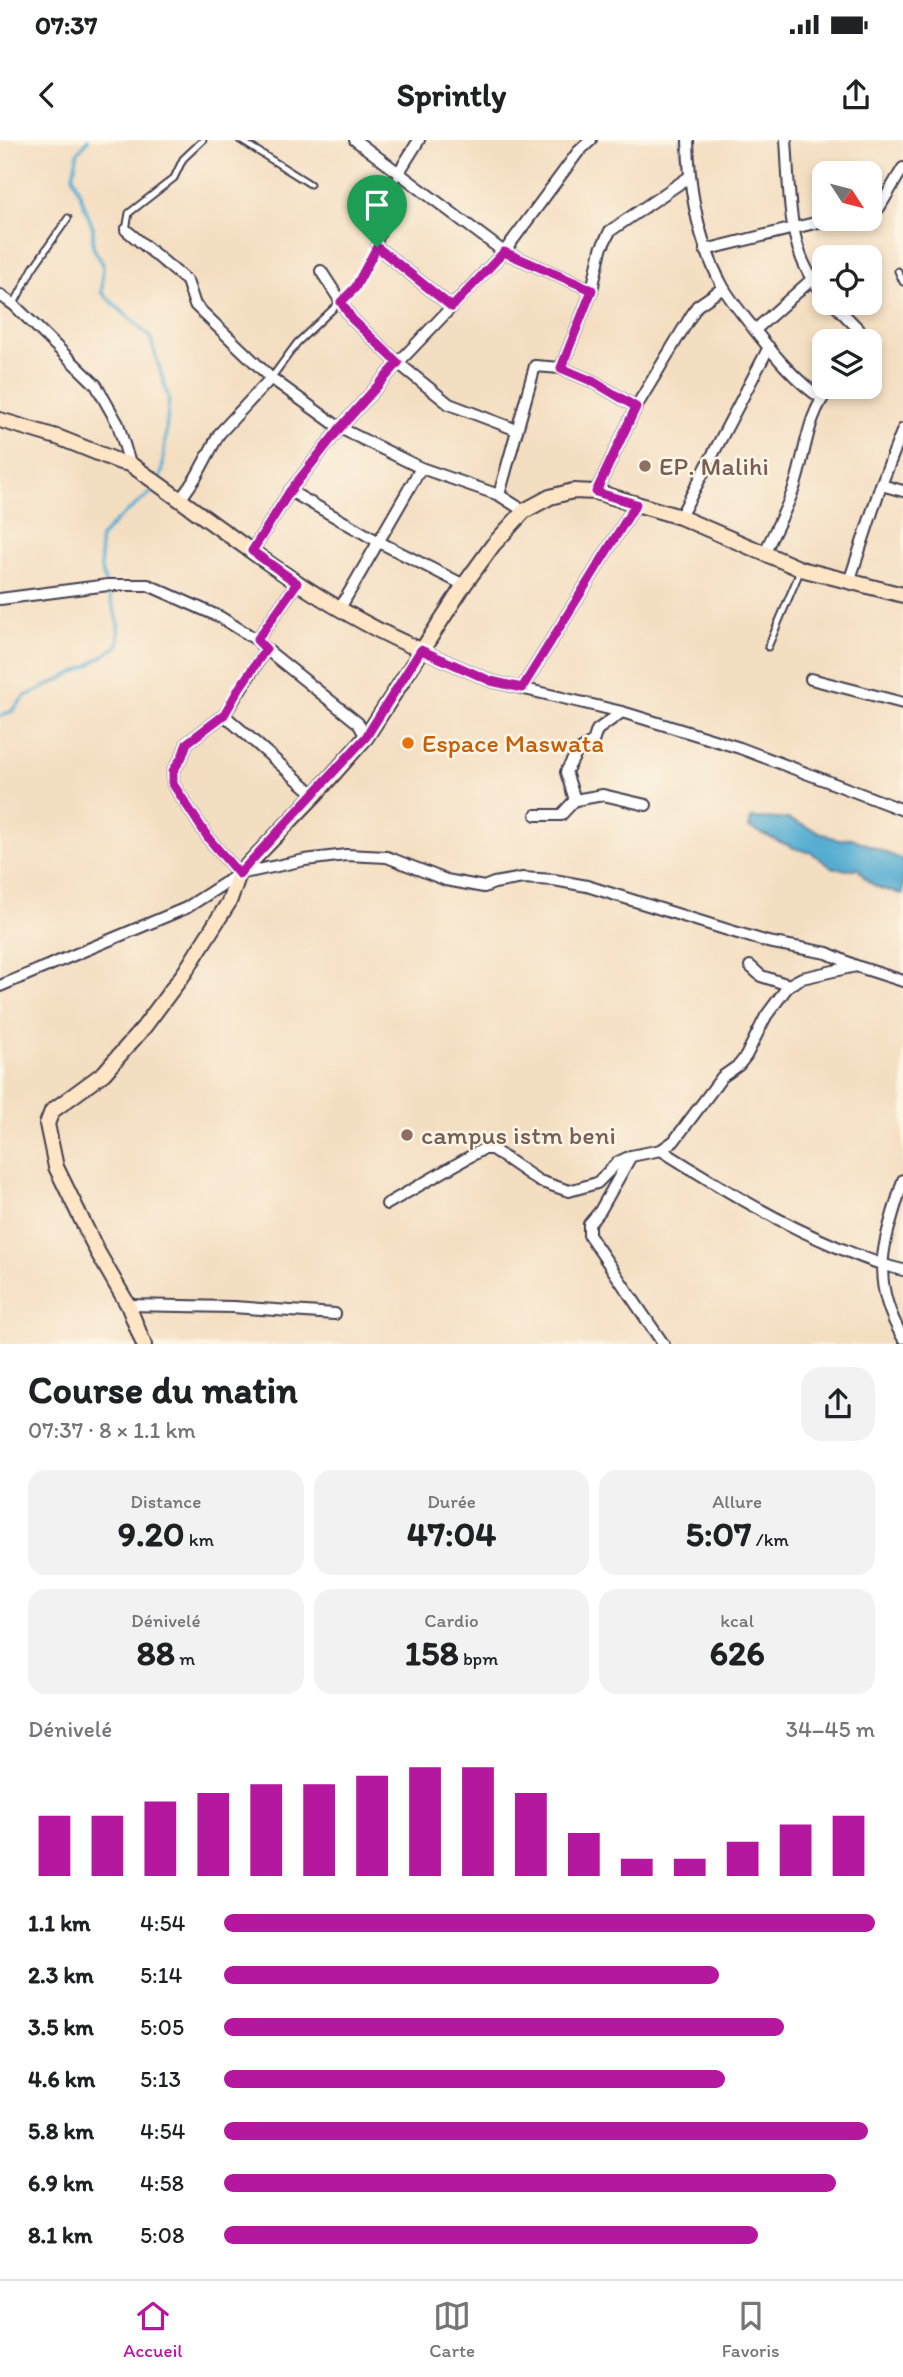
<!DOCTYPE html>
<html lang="fr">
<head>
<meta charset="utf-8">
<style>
  :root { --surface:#fff; --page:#f2f2f2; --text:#202124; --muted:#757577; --line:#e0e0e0; --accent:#b5179e }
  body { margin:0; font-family:Itim,sans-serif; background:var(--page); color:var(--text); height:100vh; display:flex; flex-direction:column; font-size:26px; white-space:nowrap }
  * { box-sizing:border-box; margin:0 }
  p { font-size:23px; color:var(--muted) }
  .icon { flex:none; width:38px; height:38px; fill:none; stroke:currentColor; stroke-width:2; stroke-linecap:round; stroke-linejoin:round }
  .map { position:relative; height:1204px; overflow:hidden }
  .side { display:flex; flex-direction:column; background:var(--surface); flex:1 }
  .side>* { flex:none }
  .needle { width:46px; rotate:126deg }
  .fabs { position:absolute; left:812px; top:21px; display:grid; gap:14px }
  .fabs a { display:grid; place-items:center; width:70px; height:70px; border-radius:14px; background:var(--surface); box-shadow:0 4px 10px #0003; font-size:35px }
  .pin { position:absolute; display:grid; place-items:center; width:60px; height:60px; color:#fff; margin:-72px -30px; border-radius:50% 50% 50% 0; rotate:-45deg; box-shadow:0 0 7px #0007 }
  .pin .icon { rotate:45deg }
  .round { display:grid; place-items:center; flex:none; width:74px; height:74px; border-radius:21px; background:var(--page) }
  .summary { display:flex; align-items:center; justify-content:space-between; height:119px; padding:0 28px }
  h1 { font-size:38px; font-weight:700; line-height:52px }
  .figures { display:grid; grid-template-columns:repeat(3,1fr); gap:10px; height:119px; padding:7px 28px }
  .figures div { display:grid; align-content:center; border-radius:18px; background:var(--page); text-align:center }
  .figures b { font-size:35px; font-weight:700 }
  .figures small { font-size:19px; font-weight:400 }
  .figures p { font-size:19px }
  .chart { height:196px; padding:14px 28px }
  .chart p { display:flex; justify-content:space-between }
  .chart svg { width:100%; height:126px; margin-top:7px; stroke:var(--accent); stroke-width:6 }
  ul { padding:0 28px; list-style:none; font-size:23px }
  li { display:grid; grid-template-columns:112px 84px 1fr; align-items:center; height:52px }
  li i { height:18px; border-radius:9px; background:var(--accent) }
  .status { display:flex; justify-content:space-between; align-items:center; height:49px; padding:0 35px; background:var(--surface); direction:ltr }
  .status svg { height:19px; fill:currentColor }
  header { display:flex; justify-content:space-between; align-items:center; height:91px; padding:0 28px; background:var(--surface); font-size:32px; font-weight:700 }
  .tab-bar { display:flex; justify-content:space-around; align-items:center; height:98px; border-top:2px solid var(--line); background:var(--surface); font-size:19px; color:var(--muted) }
  .tab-bar a { display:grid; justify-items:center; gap:4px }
  .tab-bar .active { color:var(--accent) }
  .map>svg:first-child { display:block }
</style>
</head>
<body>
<div class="status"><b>07:37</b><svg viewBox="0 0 49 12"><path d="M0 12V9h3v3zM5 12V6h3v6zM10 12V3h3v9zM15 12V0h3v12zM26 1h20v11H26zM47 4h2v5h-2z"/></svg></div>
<header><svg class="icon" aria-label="back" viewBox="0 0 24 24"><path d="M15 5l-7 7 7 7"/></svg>Sprintly<svg class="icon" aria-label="share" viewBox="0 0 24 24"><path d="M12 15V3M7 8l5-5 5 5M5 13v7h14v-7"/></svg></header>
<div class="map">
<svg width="903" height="1205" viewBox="0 0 903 1205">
  <rect width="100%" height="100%" fill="#fcf5e5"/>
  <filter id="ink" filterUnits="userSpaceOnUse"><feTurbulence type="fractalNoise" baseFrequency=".0143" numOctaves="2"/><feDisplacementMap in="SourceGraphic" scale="14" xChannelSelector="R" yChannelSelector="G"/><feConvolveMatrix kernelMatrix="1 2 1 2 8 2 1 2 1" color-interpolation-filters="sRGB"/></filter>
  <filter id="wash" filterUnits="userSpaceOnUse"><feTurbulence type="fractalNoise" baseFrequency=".00686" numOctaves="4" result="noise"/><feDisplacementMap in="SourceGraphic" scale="28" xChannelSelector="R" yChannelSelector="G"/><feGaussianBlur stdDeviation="1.57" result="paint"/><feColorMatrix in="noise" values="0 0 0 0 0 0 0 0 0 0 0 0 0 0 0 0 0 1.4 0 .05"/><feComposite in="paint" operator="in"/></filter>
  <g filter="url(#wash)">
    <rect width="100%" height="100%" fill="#f4dec1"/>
    <path fill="#55add2" stroke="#3c6886" stroke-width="2" d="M 751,678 L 788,679 L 838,700 L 852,698 L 903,720 L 903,754 C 882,750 868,747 858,728 L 848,730 L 831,727 L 812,713 L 794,708 L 749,688 Z"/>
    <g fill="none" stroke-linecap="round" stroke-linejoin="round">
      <g stroke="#55add2" stroke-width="3.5">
        <path d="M 88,0 L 78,12 L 73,36 L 93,88 L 93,107 L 103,124 L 102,153 L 150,197 L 169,259 L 162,333 L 158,340"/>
        <path d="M 681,0 L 684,24"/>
        <path d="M 701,110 L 710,132"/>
        <path d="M 0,576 L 12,571 L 24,557 L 88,526 L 116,507 L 119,502 L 118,482 L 101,429 L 100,398 L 117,380 L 152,352 L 155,347"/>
      </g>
    </g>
  </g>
  <g filter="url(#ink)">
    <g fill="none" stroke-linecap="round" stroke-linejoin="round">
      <g stroke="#423e4f" stroke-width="9">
        <g id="lane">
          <path d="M 240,0 L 310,44"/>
          <path d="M 126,90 L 129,73 L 174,38 L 183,19 L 203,0"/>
          <path d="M 898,131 L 903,142"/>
          <path d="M 14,164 L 33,128 L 68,78"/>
          <path d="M 272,237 L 297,203 L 355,148 L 377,107 L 385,86 L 385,66 L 399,32"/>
          <path d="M 768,507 L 801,429"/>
        </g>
      </g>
      <g stroke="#423e4f" stroke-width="14">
        <g id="street">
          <path d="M 355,0 L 504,112 L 592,150"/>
          <path d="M 688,0 C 689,50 698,101 722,145 C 731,162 746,178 757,193 C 776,217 796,241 821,258"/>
          <path d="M 786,0 C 790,51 786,115 824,154"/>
          <path d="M 399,32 L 419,0"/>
          <path d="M 870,70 L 879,68 L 903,28"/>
          <path d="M 126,90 L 187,141 L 195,165 L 271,238 L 340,288 L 421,328 L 499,355 L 524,371"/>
          <path d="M 377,107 L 452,167"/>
          <path d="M 705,110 L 831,79"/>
          <path d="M 321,131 L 352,179 L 398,223 L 449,264 L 517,290"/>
          <path d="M 0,155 L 14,165 L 96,245 L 118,284 L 130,324"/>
          <path d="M 833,163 L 872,203 L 870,205"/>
          <path d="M 755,190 L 811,140"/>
          <path d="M 561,228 L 592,150 L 601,109 L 610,91 L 689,37"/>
          <path d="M 881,345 L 903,351"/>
          <path d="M 290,351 L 379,402 L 464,445"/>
          <path d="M 596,352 L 636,267 L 697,166 L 723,148"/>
          <path d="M 499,355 L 535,226 L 561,228 L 594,242 L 636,267"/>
          <path d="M 180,360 L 196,337 L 219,294 L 271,238"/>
          <path d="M 680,377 L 769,207"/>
          <path d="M 252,411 L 290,351 L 340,288 L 398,223 L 504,112 L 578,12 L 591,0"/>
          <path d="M 764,414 C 774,392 786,371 794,348 C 806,314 806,275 831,247"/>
          <path d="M 849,442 L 881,345 L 903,289"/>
          <path d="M 0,459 L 108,445 L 148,445 L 220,477 L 257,500 L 297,443"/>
          <path d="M 339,470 L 421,328"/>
          <path d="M 261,505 L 358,583 L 366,597"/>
          <path d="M 421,510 L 491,541 L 622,572 L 740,608 L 903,670"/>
          <path d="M 811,539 L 903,563"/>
          <path d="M 522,548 L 636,364"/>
          <path d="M 224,575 L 315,655"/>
          <path d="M 575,660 L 566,632 L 577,612 L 593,602 L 597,590 L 622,572"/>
          <path d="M 536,675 L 561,675 L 575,660 L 603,655 L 646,665"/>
          <path d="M 239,734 L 209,699 L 173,644 L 173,631 L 182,617 L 187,603 L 224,575 L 266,509"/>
          <path d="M 750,826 L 761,836 L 789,845"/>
          <path d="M 0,846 L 186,768 L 239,734 L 305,720 L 346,715 L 387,717 L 446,740 L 484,747 L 494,743 L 523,738 L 554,740 L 587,746 L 731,791 L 768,802 L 827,813 L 856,826 L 903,841"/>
          <path d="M 661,1010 C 718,1046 775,1081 837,1107 C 859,1116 879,1125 903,1130"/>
          <path d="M 631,1016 L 600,1071 L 589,1084 L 589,1095 L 664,1205"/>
          <path d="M 903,1040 C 885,1103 867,1136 903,1198"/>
          <path d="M 387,1064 L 483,1009 L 492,1009 L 539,1041 L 569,1051 L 597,1043 L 618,1022 L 631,1016 L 661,1010 L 674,1001 L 722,937 L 739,925 L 746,916 L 766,876 L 789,845 L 802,838 L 856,826"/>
          <path d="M 128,1165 L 233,1167 L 335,1174"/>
        </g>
      </g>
      <g stroke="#423e4f" stroke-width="18">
        <g id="secondary">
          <path d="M 0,280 L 60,298 L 120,322 L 130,324 C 225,390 314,465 421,510"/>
          <path d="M 144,1205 L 128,1165 L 97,1111 L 56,1027 L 47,984 L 52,971 L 104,933 L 144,887 L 185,832 L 229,762 L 239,734 L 315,655 L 366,597 L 464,445 L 493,405 L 524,371 L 550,357 L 573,351 L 596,352 L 680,377 L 801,429 L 903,455"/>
        </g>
      </g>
      <use href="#lane" stroke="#fff" stroke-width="5"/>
      <use href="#street" stroke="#fff" stroke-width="10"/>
      <use href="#secondary" stroke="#fde5c5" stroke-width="14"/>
    </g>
  </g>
  <g fill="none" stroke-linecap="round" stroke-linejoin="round" filter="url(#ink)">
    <g stroke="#fff" stroke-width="14">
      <path id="route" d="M 377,107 L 452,167 L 504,112 L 592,150 L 561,228 L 594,242 L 636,267 L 596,352 L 636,364 L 522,548 L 491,541 L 421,510 L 366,597 L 239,734 L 209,699 L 173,644 L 173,631 L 182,617 L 187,603 L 224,575 L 240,547 L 266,509 L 257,500 L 297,443 L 252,411 L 290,351 L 340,288 L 398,223 L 352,179 L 341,162 L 355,148 Z"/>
    </g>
    <use href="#route" stroke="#b5179e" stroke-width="9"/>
  </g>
  <g fill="#8d6e63" stroke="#fcf5e5" stroke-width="2.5">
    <circle cx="645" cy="326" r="7"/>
    <circle cx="407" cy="995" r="7"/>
  </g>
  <circle fill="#e8710a" stroke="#fcf5e5" stroke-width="2.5" cx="408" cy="603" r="7"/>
  <g text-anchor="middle" stroke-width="5" stroke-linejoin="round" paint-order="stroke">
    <g font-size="26" fill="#785e54" stroke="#fcf5e5" text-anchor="start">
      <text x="659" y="335">EP. Malihi</text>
      <text x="421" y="1004">campus istm beni</text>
    </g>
    <g font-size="26" fill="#c56008" stroke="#fcf5e5" text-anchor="start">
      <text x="422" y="612">Espace Maswata</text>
    </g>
  </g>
</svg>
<div class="fabs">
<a><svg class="needle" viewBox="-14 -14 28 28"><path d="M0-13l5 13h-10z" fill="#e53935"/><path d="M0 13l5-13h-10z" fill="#757577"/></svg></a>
<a><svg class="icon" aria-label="locate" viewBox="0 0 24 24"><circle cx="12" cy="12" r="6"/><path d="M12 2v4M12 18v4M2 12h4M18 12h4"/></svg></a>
<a><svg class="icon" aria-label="layers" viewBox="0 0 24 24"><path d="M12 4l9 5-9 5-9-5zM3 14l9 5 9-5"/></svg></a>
</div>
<div class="pin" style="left:377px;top:107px;background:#1e9e55"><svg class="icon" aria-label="arrive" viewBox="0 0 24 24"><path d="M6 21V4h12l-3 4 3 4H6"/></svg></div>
</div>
<section class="side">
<div class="summary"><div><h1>Course du matin</h1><p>07:37 · 8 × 1.1 km</p></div><a class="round"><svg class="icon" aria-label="share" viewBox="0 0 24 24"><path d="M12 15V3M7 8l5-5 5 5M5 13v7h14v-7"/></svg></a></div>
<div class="figures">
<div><p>Distance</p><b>9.20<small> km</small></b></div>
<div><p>Durée</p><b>47:04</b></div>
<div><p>Allure</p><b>5:07<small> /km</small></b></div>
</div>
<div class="figures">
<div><p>Dénivelé</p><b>88<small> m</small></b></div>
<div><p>Cardio</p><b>158<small> bpm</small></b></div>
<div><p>kcal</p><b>626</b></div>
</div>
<div class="chart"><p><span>Dénivelé</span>34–45 m</p>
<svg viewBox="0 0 160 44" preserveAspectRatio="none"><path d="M5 44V23M15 44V23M25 44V18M35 44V15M45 44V12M55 44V12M65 44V9M75 44V6M85 44V6M95 44V15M105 44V29M115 44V38M125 44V38M135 44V32M145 44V26M155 44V23"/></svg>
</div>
<ul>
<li><b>1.1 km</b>4:54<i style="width:100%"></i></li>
<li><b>2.3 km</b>5:14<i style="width:76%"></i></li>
<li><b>3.5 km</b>5:05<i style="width:86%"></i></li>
<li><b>4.6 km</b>5:13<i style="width:77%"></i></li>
<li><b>5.8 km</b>4:54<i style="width:99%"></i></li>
<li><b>6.9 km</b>4:58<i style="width:94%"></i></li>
<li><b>8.1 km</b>5:08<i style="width:82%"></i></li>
</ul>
</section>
<nav class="tab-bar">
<a class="active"><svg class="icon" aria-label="home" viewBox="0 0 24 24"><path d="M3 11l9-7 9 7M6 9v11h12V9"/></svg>Accueil</a>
<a><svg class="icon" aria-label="map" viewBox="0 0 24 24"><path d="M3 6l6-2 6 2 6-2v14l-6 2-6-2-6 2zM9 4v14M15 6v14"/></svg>Carte</a>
<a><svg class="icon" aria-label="saved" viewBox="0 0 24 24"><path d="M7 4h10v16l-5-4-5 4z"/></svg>Favoris</a>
</nav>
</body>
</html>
